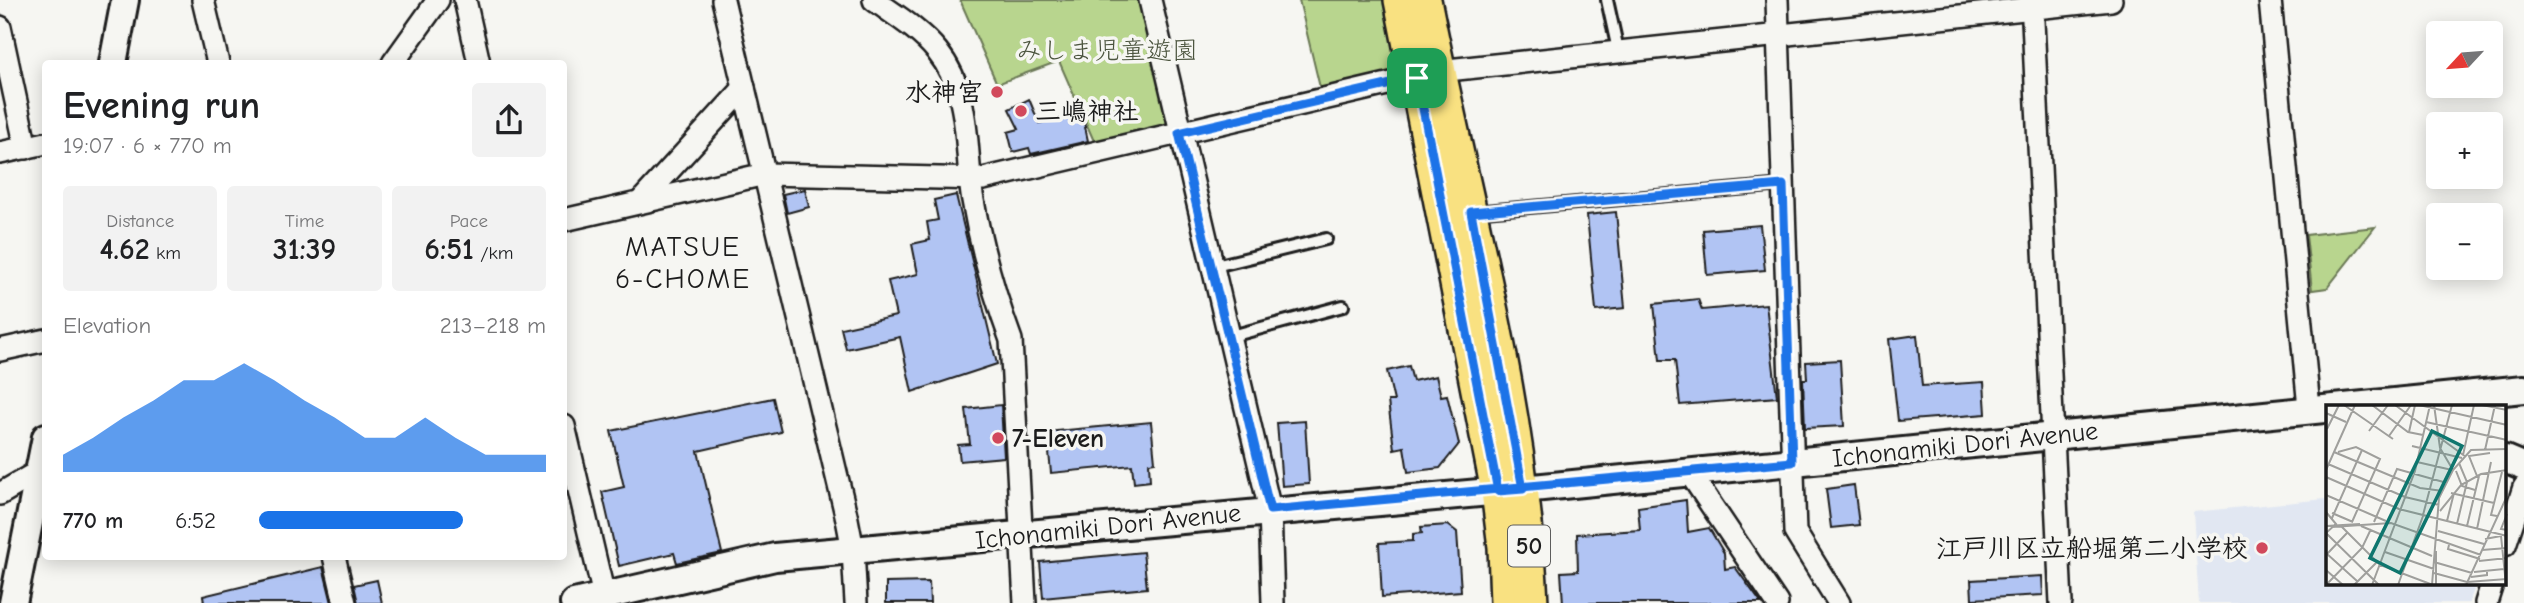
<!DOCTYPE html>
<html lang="en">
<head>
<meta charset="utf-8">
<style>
  :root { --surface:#fff; --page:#f2f2f2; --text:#202124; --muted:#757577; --accent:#1a73e8 }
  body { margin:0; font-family:"Comic Neue","Klee One",sans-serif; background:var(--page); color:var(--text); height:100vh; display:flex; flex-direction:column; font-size:26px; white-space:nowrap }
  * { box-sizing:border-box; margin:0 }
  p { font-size:23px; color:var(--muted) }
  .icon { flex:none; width:38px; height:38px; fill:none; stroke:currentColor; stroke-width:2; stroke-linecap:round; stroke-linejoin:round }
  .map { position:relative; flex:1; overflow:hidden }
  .panel { position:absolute; left:42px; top:60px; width:525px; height:500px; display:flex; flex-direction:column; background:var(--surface); border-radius:7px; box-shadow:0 4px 18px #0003 }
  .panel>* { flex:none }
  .needle { width:46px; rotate:244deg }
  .tools { position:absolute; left:2426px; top:21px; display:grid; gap:14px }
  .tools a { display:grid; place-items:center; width:77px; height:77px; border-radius:7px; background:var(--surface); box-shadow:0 4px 18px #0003; font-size:35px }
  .pin { position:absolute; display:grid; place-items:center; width:60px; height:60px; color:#fff; margin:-30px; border-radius:14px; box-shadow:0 4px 10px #0006 }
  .round { display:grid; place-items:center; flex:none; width:74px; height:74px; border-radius:7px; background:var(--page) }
  .overview { display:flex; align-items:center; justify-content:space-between; height:119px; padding:0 21px }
  h1 { font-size:38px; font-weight:600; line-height:52px }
  .metrics { display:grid; grid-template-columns:repeat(3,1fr); gap:10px; height:119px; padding:7px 21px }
  .metrics div { display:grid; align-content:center; border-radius:7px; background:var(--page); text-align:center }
  .metrics b { font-size:30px; font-weight:600 }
  .metrics small { font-size:19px; font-weight:400 }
  .metrics p { font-size:19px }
  .chart { height:196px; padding:14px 21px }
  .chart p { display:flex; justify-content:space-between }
  .chart svg { width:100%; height:126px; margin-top:7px; fill:var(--accent); opacity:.7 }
  ul { padding:0 21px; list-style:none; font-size:23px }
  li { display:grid; grid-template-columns:112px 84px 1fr; align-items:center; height:52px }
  li i { height:18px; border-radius:9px; background:var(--accent) }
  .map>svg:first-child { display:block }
</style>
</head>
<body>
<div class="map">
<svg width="2524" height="603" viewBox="0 0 2524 603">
  <rect width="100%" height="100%" fill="#f6f6f2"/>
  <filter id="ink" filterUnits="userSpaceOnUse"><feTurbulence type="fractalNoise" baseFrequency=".0143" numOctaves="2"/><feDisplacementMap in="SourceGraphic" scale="14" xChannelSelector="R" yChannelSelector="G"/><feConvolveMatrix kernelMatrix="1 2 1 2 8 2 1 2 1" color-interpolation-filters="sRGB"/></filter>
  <g filter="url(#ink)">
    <path fill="#e1e7f2" d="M 2325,499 L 2328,507 L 2328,584 L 2476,584 L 2469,603 L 2199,603 L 2193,512 Z"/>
    <g fill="#b8d58e" stroke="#6a7855" stroke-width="2">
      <path d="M 960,0 L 1148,0 L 1175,132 L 1097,148 L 1059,61 L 997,84 Z"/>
      <path d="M 1299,0 L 1384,0 L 1401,76 L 1322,96 Z"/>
      <path d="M 2375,227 L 2327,288 L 2312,290 L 2306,235 Z"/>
    </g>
    <g fill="#b1c4f3" stroke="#1c1c1c" stroke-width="2">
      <path d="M 1029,99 L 1039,123 L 1082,113 L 1088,141 L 1031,154 L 1029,148 L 1013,152 L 1008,132 L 1019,129 L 1009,109 Z"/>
      <path d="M 805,189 L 809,207 L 787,213 L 783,194 Z"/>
      <path d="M 956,195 L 997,364 L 912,392 L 900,337 L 846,349 L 841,328 L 896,316 L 888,281 L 918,274 L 912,244 L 930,240 L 927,222 L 938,220 L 934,200 Z"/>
      <path d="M 1616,212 L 1625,308 L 1596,311 L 1587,215 Z"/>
      <path d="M 1760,225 L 1765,270 L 1707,275 L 1703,230 Z"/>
      <path d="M 1698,299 L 1702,310 L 1766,304 L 1777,397 L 1680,405 L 1675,360 L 1660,360 L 1654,304 Z"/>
      <path d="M 1917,335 L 1922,386 L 1984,382 L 1986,414 L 1898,421 L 1889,339 Z"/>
      <path d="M 1840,360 L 1844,426 L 1805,428 L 1803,379 L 1807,379 L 1806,362 Z"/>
      <path d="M 1409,366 L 1413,381 L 1436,376 L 1441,396 L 1447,395 L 1459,444 L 1440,468 L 1408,472 L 1404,447 L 1394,449 L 1388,401 L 1394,401 L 1387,371 Z"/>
      <path d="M 773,398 L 781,432 L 698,451 L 722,553 L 677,563 L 674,553 L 619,566 L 602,492 L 624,487 L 611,431 Z"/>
      <path d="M 1001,405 L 1004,457 L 960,461 L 958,445 L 970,444 L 966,409 Z"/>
      <path d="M 1305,421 L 1309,484 L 1282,486 L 1277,423 Z"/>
      <path d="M 1151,422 L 1155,462 L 1149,463 L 1150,481 L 1134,483 L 1132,465 L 1051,473 L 1047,432 Z"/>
      <path d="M 1854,485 L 1859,525 L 1831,528 L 1826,489 Z"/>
      <path d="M 1686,500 L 1688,532 L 1709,528 L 1724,553 L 1725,569 L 1735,567 L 1761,603 L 1563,603 L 1561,572 L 1578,571 L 1577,534 L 1640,530 L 1638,507 Z"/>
      <path d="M 1448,525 L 1457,532 L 1461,591 L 1382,597 L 1379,543 L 1413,541 L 1413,534 L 1422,533 L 1421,527 Z"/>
      <path d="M 1143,552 L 1147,588 L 1043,598 L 1040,562 Z"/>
      <path d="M 323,567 L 332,603 L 204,603 L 203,596 Z"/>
      <path d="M 2042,576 L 2043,595 L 1972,599 L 1971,580 Z"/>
      <path d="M 377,580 L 382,603 L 358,603 L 354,585 Z"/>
      <path d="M 929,582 L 930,603 L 886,603 L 886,583 Z"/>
    </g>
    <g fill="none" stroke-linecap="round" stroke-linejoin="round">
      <g stroke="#1c1c1c" stroke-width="16">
        <g id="service">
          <path d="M 1607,0 L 1618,50"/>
          <path d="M 1473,212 L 1783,185"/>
          <path d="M 1211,267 L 1326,239"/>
          <path d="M 1228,337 L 1343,306"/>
        </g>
      </g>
      <g stroke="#1c1c1c" stroke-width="26">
        <g id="minor">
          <path d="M 203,0 L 218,63"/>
          <path d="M 465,0 L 479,63"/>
          <path d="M 723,0 L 847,519 L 853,550 L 856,603"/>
          <path d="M 874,0 C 895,15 920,30 937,51 C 971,93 965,145 972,195 C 980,243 994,294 1011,340 L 1025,603"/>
          <path d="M 1150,0 L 1270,510 L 1273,603"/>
          <path d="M 1777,0 L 1795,532 L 1839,603"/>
          <path d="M 2032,0 L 2061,603"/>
          <path d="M 2270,0 L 2309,408"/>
          <path d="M 0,27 L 26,148"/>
          <path d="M 393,63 L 438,0"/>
          <path d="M 1438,71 L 2111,0"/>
          <path d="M 0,153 L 46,143"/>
          <path d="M 642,200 L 744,88"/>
          <path d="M 564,220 L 765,174 L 983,179 L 1417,77"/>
          <path d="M 0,350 L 46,340"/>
          <path d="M 564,426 L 604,596"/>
          <path d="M 1689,472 L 1777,603"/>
          <path d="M 0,494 L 46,467"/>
          <path d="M 2505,545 L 2524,487"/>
          <path d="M 334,556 L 345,603"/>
          <path d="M 2486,603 L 2492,584"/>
        </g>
      </g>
      <g stroke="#1c1c1c" stroke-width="32">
        <g id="tertiary">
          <path d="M 113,63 L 125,0"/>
          <path d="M 2505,459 L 2524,467"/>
          <path d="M 13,603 L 46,437"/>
          <path d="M 574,603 L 775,557 L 1523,489 L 2524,389"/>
        </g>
      </g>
      <g stroke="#1c1c1c" stroke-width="38">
        <g id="primary">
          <path d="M 1401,0 L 1498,491 L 1505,547 L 1507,603"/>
          <path d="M 1424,0 C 1463,200 1522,399 1531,603"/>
        </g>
      </g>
      <use href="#service" stroke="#f6f6f2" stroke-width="10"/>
      <use href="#minor" stroke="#f6f6f2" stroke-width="21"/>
      <use href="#tertiary" stroke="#f6f6f2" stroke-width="26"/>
      <use href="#primary" stroke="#f9e181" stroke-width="33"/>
    </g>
  </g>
  <g fill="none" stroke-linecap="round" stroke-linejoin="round" filter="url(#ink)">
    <g stroke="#fff" stroke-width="14">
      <path id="route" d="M 1417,78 L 1179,133 L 1270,510 L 1792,462 L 1783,185 L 1471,212 L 1523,489 L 1498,491 L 1417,78"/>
    </g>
    <use href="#route" stroke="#1a73e8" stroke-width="9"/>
  </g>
  <g fill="#d1495b" stroke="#f6f6f2" stroke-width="2.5">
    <circle cx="997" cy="92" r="7"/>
    <circle cx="1021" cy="111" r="7"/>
    <circle cx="998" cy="438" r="7"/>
    <circle cx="2262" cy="548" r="7"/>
  </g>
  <g text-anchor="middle" stroke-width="7" stroke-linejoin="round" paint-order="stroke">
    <rect fill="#f6f6f2" stroke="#5d5d5c" stroke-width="2" x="1508" y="525.5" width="42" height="41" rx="5"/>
    <g font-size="24" font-weight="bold" fill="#1c1c1c">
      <text x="1529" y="554">50</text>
    </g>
    <g font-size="26" fill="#4b543e" stroke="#f6f6f2">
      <text x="1107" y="59">みしま児童遊園</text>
    </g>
    <g font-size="26" font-weight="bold" fill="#1c1c1c" stroke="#f6f6f2" text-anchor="end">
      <text x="983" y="101">水神宮</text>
      <text x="1035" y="120" text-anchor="start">三嶋神社</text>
      <text x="1012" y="447" text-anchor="start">7-Eleven</text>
      <text x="2248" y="557">江戸川区立船堀第二小学校</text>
    </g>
    <g font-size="26" fill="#1c1c1c" stroke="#f6f6f2">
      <text transform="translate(1965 444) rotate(-6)" y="9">Ichonamiki Dori Avenue</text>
      <text transform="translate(1108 526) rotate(-6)" y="9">Ichonamiki Dori Avenue</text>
    </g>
    <g font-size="28" letter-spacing="2" fill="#1c1c1c" stroke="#f6f6f2">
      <text x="683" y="256">MATSUE<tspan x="683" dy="32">6-CHOME</tspan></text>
    </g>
  </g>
  <g transform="translate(2326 405)">
    <rect width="180" height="180" fill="#f6f6f2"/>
    <path fill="none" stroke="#9f9f9c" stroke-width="2" d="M 18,0 L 67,34M 46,0 L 82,27 L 97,30M 69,0 L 140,52M 93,0 L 181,20M 108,0 L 114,43 L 127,65M 156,0 L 181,5M 0,8 L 20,17M 100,17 L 181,35M 1,24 L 13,0M 43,26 L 62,0M 83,27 L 89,0M 63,31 L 85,0M 86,41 L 136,53M 159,45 L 169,0M 8,47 L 94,83 L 117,86M 12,47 L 30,42 L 54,54 L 26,117M 137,50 L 148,0M 91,57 L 126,65M 2,59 L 79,92 L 113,100M 0,65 L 29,0M 130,66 L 136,81 L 149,85M 151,71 L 143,51 L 164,48M 0,72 L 73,104 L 181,131M 125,88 L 168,98M 0,90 L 60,116M 114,106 L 135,80 L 155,69 L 181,65M 0,107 L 10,119 L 0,128 L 53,180M 6,108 L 27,117M 181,109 L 175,124 L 181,125M 97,110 L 126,0M 171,111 L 165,110 L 176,67M 6,113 L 36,45M 121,116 L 128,88M 48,117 L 71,64 L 121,78M 131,119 L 141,77 L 133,58M 0,121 L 34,119M 35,121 L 106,151M 141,121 L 153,71M 6,122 L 65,118 L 155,150M 16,122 L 54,160 L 107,180M 151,124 L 165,57M 112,126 L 158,139M 159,134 L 175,131 L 180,180M 123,140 L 122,144 L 154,154M 156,145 L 181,143M 59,147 L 108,164M 0,148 L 31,176M 1,149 L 21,128M 153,156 L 181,153M 108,157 L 146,168M 0,165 L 17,180M 148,167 L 178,164M 108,168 L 141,177 L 181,174M 145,172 L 161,170 L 161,165M 110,179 L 110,146M 0,180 L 36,143 L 45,124M 28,180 L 51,157M 46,180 L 89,66 L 104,0M 72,180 L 97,111M 106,180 L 113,93 L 127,65 L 145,45 L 181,44M 140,180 L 181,91"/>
    <path fill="#0f766e" fill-opacity="0.15" stroke="#0f766e" stroke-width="3.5" d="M 106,26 L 136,41 L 74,168 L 44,153 Z"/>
    <rect width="180" height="180" fill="none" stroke="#1c1c1c" stroke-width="3.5"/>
  </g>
</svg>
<div class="tools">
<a><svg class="needle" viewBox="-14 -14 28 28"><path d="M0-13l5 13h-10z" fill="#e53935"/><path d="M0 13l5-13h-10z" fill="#757577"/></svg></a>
<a>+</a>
<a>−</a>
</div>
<div class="pin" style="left:1417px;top:78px;background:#1e9e55"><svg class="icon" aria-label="arrive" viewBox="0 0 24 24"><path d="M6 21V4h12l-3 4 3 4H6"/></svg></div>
<section class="panel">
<div class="overview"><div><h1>Evening run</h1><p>19:07 · 6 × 770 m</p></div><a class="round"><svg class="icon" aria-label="share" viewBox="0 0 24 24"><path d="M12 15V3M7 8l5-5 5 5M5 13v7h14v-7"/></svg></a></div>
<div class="metrics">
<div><p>Distance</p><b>4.62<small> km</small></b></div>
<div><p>Time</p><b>31:39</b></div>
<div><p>Pace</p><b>6:51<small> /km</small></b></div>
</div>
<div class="chart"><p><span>Elevation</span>213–218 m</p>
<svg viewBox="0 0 160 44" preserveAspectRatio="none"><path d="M0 44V38L10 32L20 25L30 19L40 12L50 12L60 6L70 12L80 19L90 25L100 32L110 32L120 25L130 32L140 38L150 38L160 38V44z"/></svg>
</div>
<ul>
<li><b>770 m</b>6:52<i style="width:71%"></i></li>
</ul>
</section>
</div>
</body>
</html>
